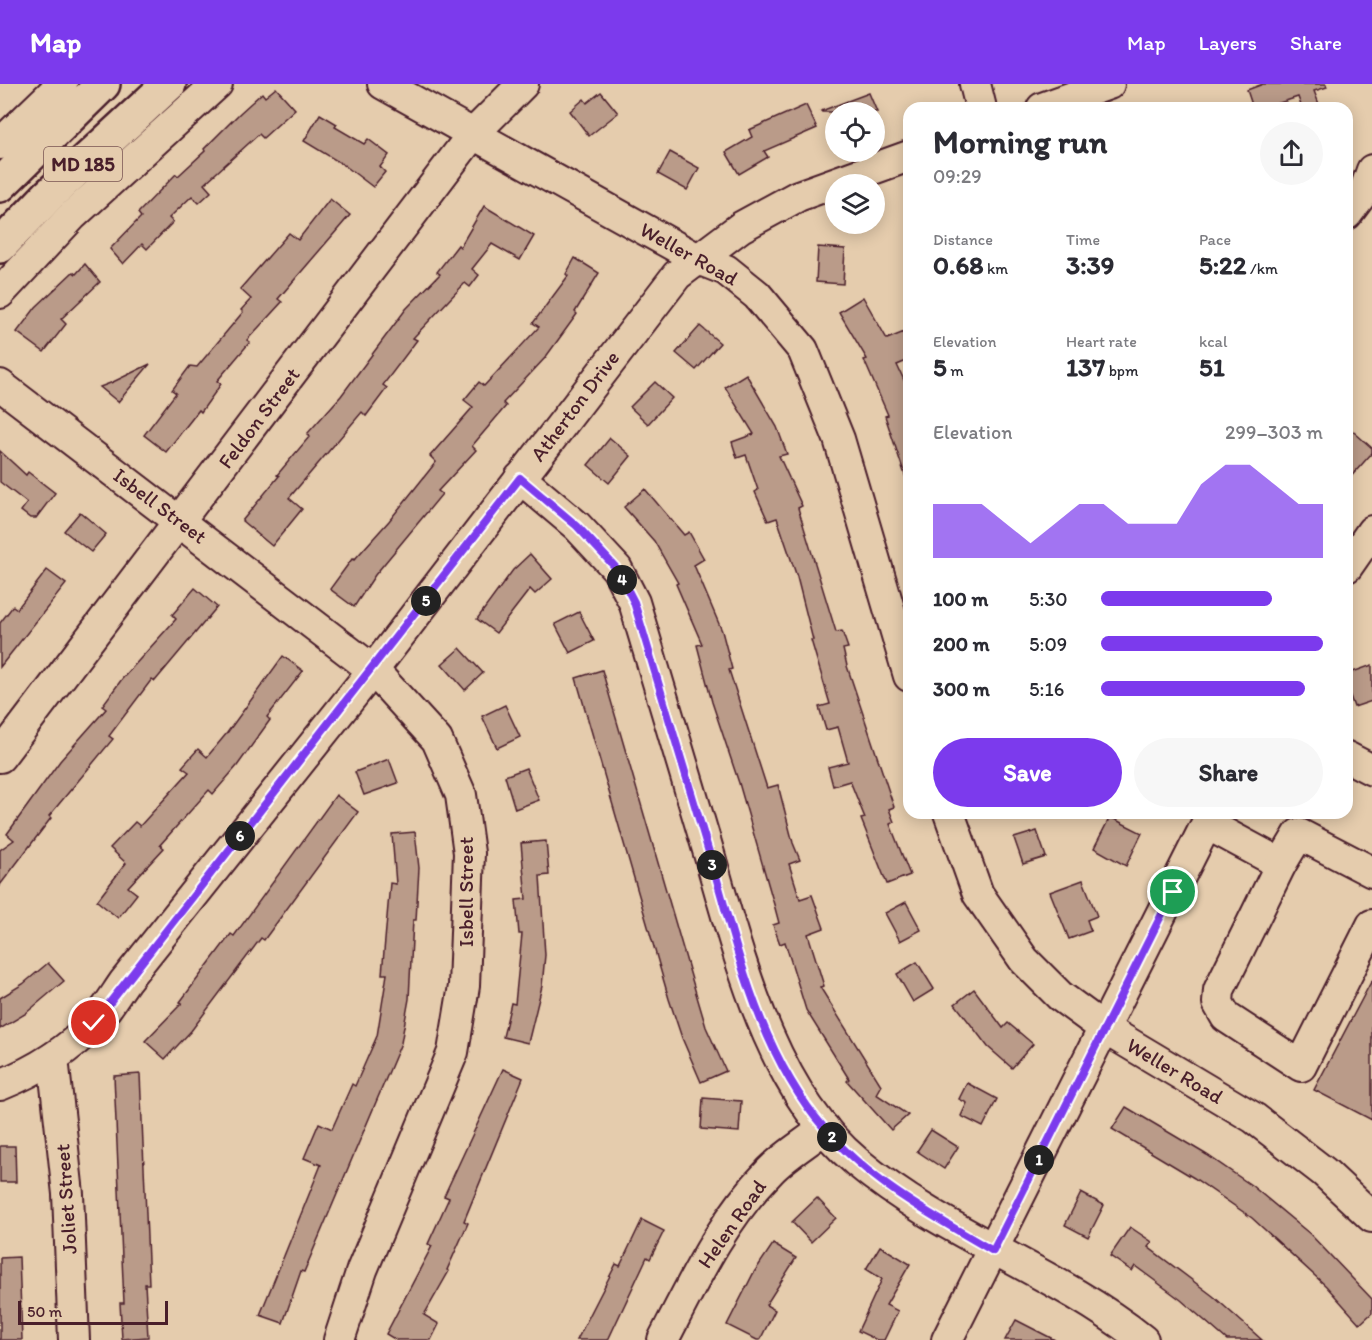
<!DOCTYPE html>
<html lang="en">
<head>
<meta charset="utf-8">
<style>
  :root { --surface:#fff; --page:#f7f7f7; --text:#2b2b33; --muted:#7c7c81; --accent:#7c3aed }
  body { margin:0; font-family:Itim,sans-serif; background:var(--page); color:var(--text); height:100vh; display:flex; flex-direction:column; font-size:22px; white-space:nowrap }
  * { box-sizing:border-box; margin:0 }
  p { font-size:20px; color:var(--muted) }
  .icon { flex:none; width:33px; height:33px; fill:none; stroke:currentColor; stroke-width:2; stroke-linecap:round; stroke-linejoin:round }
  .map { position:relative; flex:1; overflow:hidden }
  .details { position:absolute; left:903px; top:18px; width:450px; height:717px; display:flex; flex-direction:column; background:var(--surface); border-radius:18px; box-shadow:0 3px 15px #0003 }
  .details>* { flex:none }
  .fabs { position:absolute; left:825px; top:18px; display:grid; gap:12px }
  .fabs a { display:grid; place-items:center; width:60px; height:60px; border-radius:50%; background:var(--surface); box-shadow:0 3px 15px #0003; font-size:30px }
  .scale { position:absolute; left:18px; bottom:15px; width:150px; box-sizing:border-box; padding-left:6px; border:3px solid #4a1f2b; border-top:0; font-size:16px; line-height:21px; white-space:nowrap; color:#4a1f2b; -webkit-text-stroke:4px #e5ccad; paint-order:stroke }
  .pin { position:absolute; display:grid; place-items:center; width:51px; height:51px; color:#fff; margin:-26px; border:3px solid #fff; border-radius:50%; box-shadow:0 2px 6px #0007 }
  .km { position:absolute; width:30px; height:30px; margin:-15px; border-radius:50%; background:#222; color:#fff; font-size:16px; line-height:30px; text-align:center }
  .round { display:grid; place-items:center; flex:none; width:63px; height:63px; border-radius:32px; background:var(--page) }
  .head { display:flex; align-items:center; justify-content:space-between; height:102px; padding:0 30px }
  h1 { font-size:33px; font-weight:800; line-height:45px }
  .figures { display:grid; grid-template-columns:repeat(3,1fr); gap:9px; height:102px; padding:6px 30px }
  .figures div { display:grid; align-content:center }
  .figures b { font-size:26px; font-weight:800 }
  .figures small { font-size:16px; font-weight:400 }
  .figures p { font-size:16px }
  .chart { height:168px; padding:12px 30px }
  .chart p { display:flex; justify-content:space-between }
  .chart svg { width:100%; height:108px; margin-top:6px; fill:var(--accent); opacity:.7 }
  .action { display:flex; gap:12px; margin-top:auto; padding:12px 30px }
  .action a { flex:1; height:69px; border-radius:36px; background:var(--accent); color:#fff; font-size:24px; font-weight:800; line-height:69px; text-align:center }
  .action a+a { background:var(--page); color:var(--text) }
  ul { padding:0 30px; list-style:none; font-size:20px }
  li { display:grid; grid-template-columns:96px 72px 1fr; align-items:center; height:45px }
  li i { height:15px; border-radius:8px; background:var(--accent) }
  header { display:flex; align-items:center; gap:36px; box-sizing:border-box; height:84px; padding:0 30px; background:var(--accent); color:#fff }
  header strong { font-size:28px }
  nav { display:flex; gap:33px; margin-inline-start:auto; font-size:21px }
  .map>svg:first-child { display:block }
</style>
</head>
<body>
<header>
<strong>Map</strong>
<nav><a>Map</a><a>Layers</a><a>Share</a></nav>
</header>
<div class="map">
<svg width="1372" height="1256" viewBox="0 0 1372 1256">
  <rect width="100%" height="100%" fill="#e5ccad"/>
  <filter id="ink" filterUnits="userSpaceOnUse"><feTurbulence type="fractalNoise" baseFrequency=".0167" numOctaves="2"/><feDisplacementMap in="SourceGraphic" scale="12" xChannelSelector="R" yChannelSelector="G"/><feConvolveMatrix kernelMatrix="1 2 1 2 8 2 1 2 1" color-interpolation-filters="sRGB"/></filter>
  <g filter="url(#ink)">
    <g fill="#ba9b89" stroke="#4a1f2b" stroke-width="1.5">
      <path d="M 1263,0 L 1326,0 L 1327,3 L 1314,7 L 1319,20 L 1308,24 L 1302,24 L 1298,13 L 1264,24 L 1253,24 L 1247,6 Z"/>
      <path d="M 276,4 L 295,25 L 263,54 L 259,50 L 204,100 L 211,108 L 199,119 L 192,112 L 169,134 L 173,138 L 147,165 L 142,160 L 123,180 L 110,165 L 141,133 L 138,129 L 176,90 L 178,92 L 205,67 L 204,65 L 240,29 L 262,9 L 265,13 Z"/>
      <path d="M 601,8 L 618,29 L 589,52 L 570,27 L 584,15 L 587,19 Z"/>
      <path d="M 869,9 L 877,28 L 822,28 L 821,27 Z"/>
      <path d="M 806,21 L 817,44 L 764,67 L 768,73 L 739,90 L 726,68 L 752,53 L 749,46 Z"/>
      <path d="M 320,30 L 337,40 L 335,43 L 364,60 L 368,55 L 389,71 L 380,83 L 385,88 L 373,103 L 344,81 L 304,57 Z"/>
      <path d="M 670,68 L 699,84 L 687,106 L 658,90 Z"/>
      <path d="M 330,115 L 350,131 L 278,215 L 282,218 L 247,256 L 250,258 L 217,297 L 221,300 L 201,328 L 199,326 L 166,368 L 144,351 L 176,309 L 172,306 L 190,282 L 197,283 L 243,228 L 241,226 L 251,215 L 240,205 L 289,149 L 298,156 Z"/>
      <path d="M 484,122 L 534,152 L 520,176 L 492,160 L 472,185 L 479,191 L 470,203 L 465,199 L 413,254 L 417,256 L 383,301 L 387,304 L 366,332 L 362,328 L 289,414 L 302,425 L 272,462 L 242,437 L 279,392 L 277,391 L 310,352 L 307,350 L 341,312 L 406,225 L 440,190 L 437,188 L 458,161 L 460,163 Z"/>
      <path d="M 818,163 L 845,165 L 843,200 L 816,198 Z"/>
      <path d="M 575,174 L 599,189 L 575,228 L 577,230 L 545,274 L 503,319 L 506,322 L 472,362 L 476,366 L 438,407 L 442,410 L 375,491 L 354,523 L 330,505 L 352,475 L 354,476 L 389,437 L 436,378 L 430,372 L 473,323 L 464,316 L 479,298 L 484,302 L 539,243 L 533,239 L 568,192 L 566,190 Z"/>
      <path d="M 85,180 L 100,198 L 61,235 L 66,240 L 44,268 L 17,248 L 36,223 L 73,188 L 76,190 Z"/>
      <path d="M 863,213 L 887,255 L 909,246 L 909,276 L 897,281 L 909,307 L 909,394 L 906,394 L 885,332 L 888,331 L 864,276 L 867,275 L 839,228 Z"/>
      <path d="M 700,242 L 720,259 L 696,286 L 676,269 Z"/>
      <path d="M 150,280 L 118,318 L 100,303 L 113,298 Z"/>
      <path d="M 746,290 L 777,343 L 787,370 L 779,372 L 802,422 L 798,424 L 836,548 L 842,547 L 848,564 L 843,565 L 847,582 L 894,723 L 889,725 L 894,738 L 890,740 L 910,791 L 887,800 L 861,735 L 865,734 L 850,697 L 833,702 L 828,683 L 848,678 L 838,643 L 826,646 L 819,623 L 830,620 L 811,556 L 813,556 L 797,493 L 777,434 L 768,437 L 755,408 L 758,406 L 746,371 L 737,374 L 732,358 L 754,350 L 725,303 Z"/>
      <path d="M 655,298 L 672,314 L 648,340 L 630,323 Z"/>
      <path d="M 1347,342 L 1372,364 L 1372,369 L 1347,397 Z"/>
      <path d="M 610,354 L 631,372 L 609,399 L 588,381 Z"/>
      <path d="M 0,367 L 26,391 L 28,388 L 55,409 L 36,434 L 30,434 L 21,427 L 27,419 L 0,398 Z"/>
      <path d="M 645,405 L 684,451 L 689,448 L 704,475 L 694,481 L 722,547 L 732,585 L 729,586 L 767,704 L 778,701 L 793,759 L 800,776 L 789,780 L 800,815 L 812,811 L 824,844 L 808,850 L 824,902 L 820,903 L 881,1001 L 876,1010 L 908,1031 L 891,1046 L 847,997 L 849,995 L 806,926 L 785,858 L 780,860 L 773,841 L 779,839 L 775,824 L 739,699 L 712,618 L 697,561 L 702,560 L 676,500 L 678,499 L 654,457 L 624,423 Z"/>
      <path d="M 80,428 L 106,450 L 91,468 L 64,447 Z"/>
      <path d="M 530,470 L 552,495 L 535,510 L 530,505 L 496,549 L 477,535 L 513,486 Z"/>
      <path d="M 47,486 L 66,500 L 0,583 L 0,539 L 13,522 L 17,525 Z"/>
      <path d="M 195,504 L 217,523 L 155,597 L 152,595 L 109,652 L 113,655 L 49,732 L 51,734 L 0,801 L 0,766 L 14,756 L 7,750 L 60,677 L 106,625 L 102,622 L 122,595 L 176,535 L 172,531 Z"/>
      <path d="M 579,528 L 594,557 L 570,569 L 555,540 Z"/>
      <path d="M 460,564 L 483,589 L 465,606 L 442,580 Z"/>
      <path d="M 283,572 L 303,587 L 267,633 L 270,636 L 237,682 L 213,710 L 209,706 L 160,761 L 164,764 L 128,803 L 137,810 L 118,834 L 97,817 L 126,779 L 110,764 L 135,738 L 140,742 L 189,688 L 182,683 L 198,665 L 207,673 L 227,649 Z"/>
      <path d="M 1372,581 L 1372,617 L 1354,623 L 1347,604 L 1347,590 Z"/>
      <path d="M 602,586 L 690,889 L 706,943 L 726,987 L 701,998 L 682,954 L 669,915 L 576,594 Z"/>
      <path d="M 505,621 L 520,653 L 497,664 L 482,632 Z"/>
      <path d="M 389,675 L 398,699 L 364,711 L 355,688 Z"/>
      <path d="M 526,684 L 539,716 L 515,725 L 505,692 Z"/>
      <path d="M 336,711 L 358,728 L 264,856 L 261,854 L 191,947 L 165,975 L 145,957 L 182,919 L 180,918 L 231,850 L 234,852 Z"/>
      <path d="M 1110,733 L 1142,749 L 1126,782 L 1094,764 Z"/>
      <path d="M 1037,747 L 1046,773 L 1023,780 L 1014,754 Z"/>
      <path d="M 415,748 L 419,784 L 416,836 L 413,836 L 409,915 L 401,959 L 304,1188 L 301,1187 L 283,1239 L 260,1231 L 321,1081 L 304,1074 L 319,1039 L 332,1045 L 352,1000 L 355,1002 L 377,952 L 387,890 L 382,890 L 390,799 L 396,800 L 392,750 Z"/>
      <path d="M 546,757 L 549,791 L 540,792 L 545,871 L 542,902 L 528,959 L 503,953 L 511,919 L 515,920 L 522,850 L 519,850 L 516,816 L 526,815 L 521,759 Z"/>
      <path d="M 1083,796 L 1097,832 L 1087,836 L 1091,847 L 1069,855 L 1050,808 Z"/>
      <path d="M 906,818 L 921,846 L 900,857 L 885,829 Z"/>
      <path d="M 917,878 L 934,905 L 913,918 L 897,890 Z"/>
      <path d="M 48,879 L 64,897 L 25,930 L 0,945 L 0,914 L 23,900 Z"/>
      <path d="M 1372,896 L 1372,1036 L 1314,1006 Z"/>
      <path d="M 974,905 L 1003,944 L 1008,939 L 1033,960 L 1012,984 L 988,963 L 955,920 Z"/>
      <path d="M 503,985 L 523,994 L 464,1137 L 468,1139 L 447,1186 L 449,1187 L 424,1231 L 439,1240 L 431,1256 L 396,1256 L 386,1250 L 432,1162 L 428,1160 L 449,1114 L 444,1112 Z"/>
      <path d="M 140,990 L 149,1200 L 145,1200 L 148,1253 L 122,1255 L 120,1219 L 124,1219 L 114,992 Z"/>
      <path d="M 967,999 L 997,1015 L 983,1043 L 961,1032 L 967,1019 L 959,1015 Z"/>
      <path d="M 703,1014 L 741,1017 L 739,1048 L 701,1045 Z"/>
      <path d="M 1126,1023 L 1207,1071 L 1251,1101 L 1310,1150 L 1372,1215 L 1372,1229 L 1360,1240 L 1326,1202 L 1252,1134 L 1194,1094 L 1112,1045 Z"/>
      <path d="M 931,1046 L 958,1063 L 944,1085 L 917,1067 Z"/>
      <path d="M 0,1062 L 15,1062 L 16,1098 L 0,1098 Z"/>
      <path d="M 1081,1109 L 1104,1121 L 1088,1153 L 1065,1141 Z"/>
      <path d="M 817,1114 L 836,1134 L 811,1158 L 792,1138 Z"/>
      <path d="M 642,1136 L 664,1147 L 650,1175 L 647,1173 L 608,1256 L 577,1256 L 616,1180 L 620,1182 Z"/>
      <path d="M 1130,1143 L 1152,1158 L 1148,1163 L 1213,1212 L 1262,1256 L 1227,1256 L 1181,1216 L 1135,1182 L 1132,1187 L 1110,1172 Z"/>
      <path d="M 773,1160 L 796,1174 L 766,1221 L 775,1226 L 760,1256 L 757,1256 L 727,1241 L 753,1190 Z"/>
      <path d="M 880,1162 L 910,1180 L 886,1221 L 898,1227 L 884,1256 L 877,1256 L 858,1247 L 882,1195 L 866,1185 Z"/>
      <path d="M 19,1173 L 22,1256 L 0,1256 L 0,1174 Z"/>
      <path d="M 1016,1236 L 1055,1256 L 1005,1256 Z"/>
    </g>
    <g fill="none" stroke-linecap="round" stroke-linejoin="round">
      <g stroke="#4a1f2b" stroke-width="34">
        <g id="minor">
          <path d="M 383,0 L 698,175 L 726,186 L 757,211 L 803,266 L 839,355 L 909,592"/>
          <path d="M 975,0 L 981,24"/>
          <path d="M 1042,24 L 1109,0"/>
          <path d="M 0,60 L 62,0"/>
          <path d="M 1347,130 L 1365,106 L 1372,86"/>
          <path d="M 0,209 L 72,132 L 217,0"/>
          <path d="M 0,301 L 373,586 L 437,656 L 461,711 L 469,769 L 464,902 L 453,968 L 362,1186 L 339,1256"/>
          <path d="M 520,394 L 577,442 L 617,485 L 634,518 C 658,597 681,677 705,756 C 737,863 767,1003 857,1078 C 944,1151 1055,1186 1143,1256"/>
          <path d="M 1347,483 L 1372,447"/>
          <path d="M 0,673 L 472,51 L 523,0"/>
          <path d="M 1347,673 L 1372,686"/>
          <path d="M 949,729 L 978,810 L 1024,876 L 1060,912 L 1105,945 L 1254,1034 L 1324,1088 L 1372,1133"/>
          <path d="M 1207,740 L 1281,780"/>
          <path d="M 1372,788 L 1299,750 L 1281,780 L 1219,906 L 1218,919 L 1226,933 L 1301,982 L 1372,841"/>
          <path d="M 53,974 L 68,1110 L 74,1256"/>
          <path d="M 0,1001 C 35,987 68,967 94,939 C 106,927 115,911 125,897 L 373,586 L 677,191 L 741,143 L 798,112 L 909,72"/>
          <path d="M 663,1256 C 694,1196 722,1136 770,1087 C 785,1071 807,1059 824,1044"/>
          <path d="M 947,1256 L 1212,729"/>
        </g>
      </g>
      <g stroke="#4a1f2b" stroke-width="38">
        <g id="major">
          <path d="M 0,101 L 103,0"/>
          <path d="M 0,162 L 49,111 L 169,0"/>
        </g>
      </g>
      <use href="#minor" stroke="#e5ccad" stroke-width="30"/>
      <use href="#major" stroke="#e5ccad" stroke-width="33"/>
    </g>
  </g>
  <g fill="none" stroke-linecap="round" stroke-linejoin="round" filter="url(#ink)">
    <g stroke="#fff" stroke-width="12">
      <path id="route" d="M 94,939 L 520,394 L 577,442 L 617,485 L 634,518 C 660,604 685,690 711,775 C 738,868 760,970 825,1045 C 871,1099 933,1132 993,1167 L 1173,808"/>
    </g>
    <use href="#route" stroke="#7c3aed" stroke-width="8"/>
  </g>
  <g text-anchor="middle" stroke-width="5" stroke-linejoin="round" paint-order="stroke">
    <rect fill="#e5ccad" stroke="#785352" stroke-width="1.5" x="44" y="63" width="78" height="34" rx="4.5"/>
    <g font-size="20" font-weight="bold" fill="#4a1f2b">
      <text x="83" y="87">MD 185</text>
    </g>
    <g font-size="21" fill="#4a1f2b" stroke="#e5ccad">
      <text transform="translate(689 170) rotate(29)" y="7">Weller Road</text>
      <text transform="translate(575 322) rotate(-53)" y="7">Atherton Drive</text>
      <text transform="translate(259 334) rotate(-53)" y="7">Feldon Street</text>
      <text transform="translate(160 422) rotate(37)" y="7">Isbell Street</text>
      <text transform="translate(466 808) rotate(-90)" y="7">Isbell Street</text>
      <text transform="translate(1175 987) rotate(31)" y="7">Weller Road</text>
      <text transform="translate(66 1115) rotate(-94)" y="7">Joliet Street</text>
      <text transform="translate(732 1140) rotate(-55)" y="7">Helen Road</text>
    </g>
  </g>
</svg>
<div class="fabs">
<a><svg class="icon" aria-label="locate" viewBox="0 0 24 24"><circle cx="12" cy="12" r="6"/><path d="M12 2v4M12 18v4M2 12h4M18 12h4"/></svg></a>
<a><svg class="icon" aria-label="layers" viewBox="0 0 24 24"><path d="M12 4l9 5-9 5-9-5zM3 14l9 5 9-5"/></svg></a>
</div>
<div class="scale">50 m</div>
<div class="pin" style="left:1173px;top:808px;background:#1e9e55"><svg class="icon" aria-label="arrive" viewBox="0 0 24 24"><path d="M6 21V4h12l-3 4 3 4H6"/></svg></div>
<div class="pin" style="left:94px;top:939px;background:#d93025"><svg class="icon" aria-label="check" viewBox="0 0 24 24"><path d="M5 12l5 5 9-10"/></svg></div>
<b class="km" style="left:1039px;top:1076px">1</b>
<b class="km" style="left:832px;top:1053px">2</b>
<b class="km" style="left:712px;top:781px">3</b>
<b class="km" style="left:622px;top:496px">4</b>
<b class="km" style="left:426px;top:517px">5</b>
<b class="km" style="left:240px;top:752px">6</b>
<section class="details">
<div class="head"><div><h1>Morning run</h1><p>09:29</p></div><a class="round"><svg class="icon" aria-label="share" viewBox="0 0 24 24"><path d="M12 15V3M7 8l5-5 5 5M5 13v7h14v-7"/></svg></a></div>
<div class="figures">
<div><p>Distance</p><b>0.68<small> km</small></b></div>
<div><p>Time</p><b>3:39</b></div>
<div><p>Pace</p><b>5:22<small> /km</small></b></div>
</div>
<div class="figures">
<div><p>Elevation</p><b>5<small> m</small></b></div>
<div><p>Heart rate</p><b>137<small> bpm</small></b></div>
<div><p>kcal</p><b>51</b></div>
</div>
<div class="chart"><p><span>Elevation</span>299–303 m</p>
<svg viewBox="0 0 160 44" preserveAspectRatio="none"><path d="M0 44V22L10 22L20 22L30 30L40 38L50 30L60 22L70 22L80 30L90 30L100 30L110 14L120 6L130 6L140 14L150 22L160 22V44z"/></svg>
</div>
<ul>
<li><b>100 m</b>5:30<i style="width:77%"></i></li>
<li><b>200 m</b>5:09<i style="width:100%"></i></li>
<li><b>300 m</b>5:16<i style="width:92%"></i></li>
</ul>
<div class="action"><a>Save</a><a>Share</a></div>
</section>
</div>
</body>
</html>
